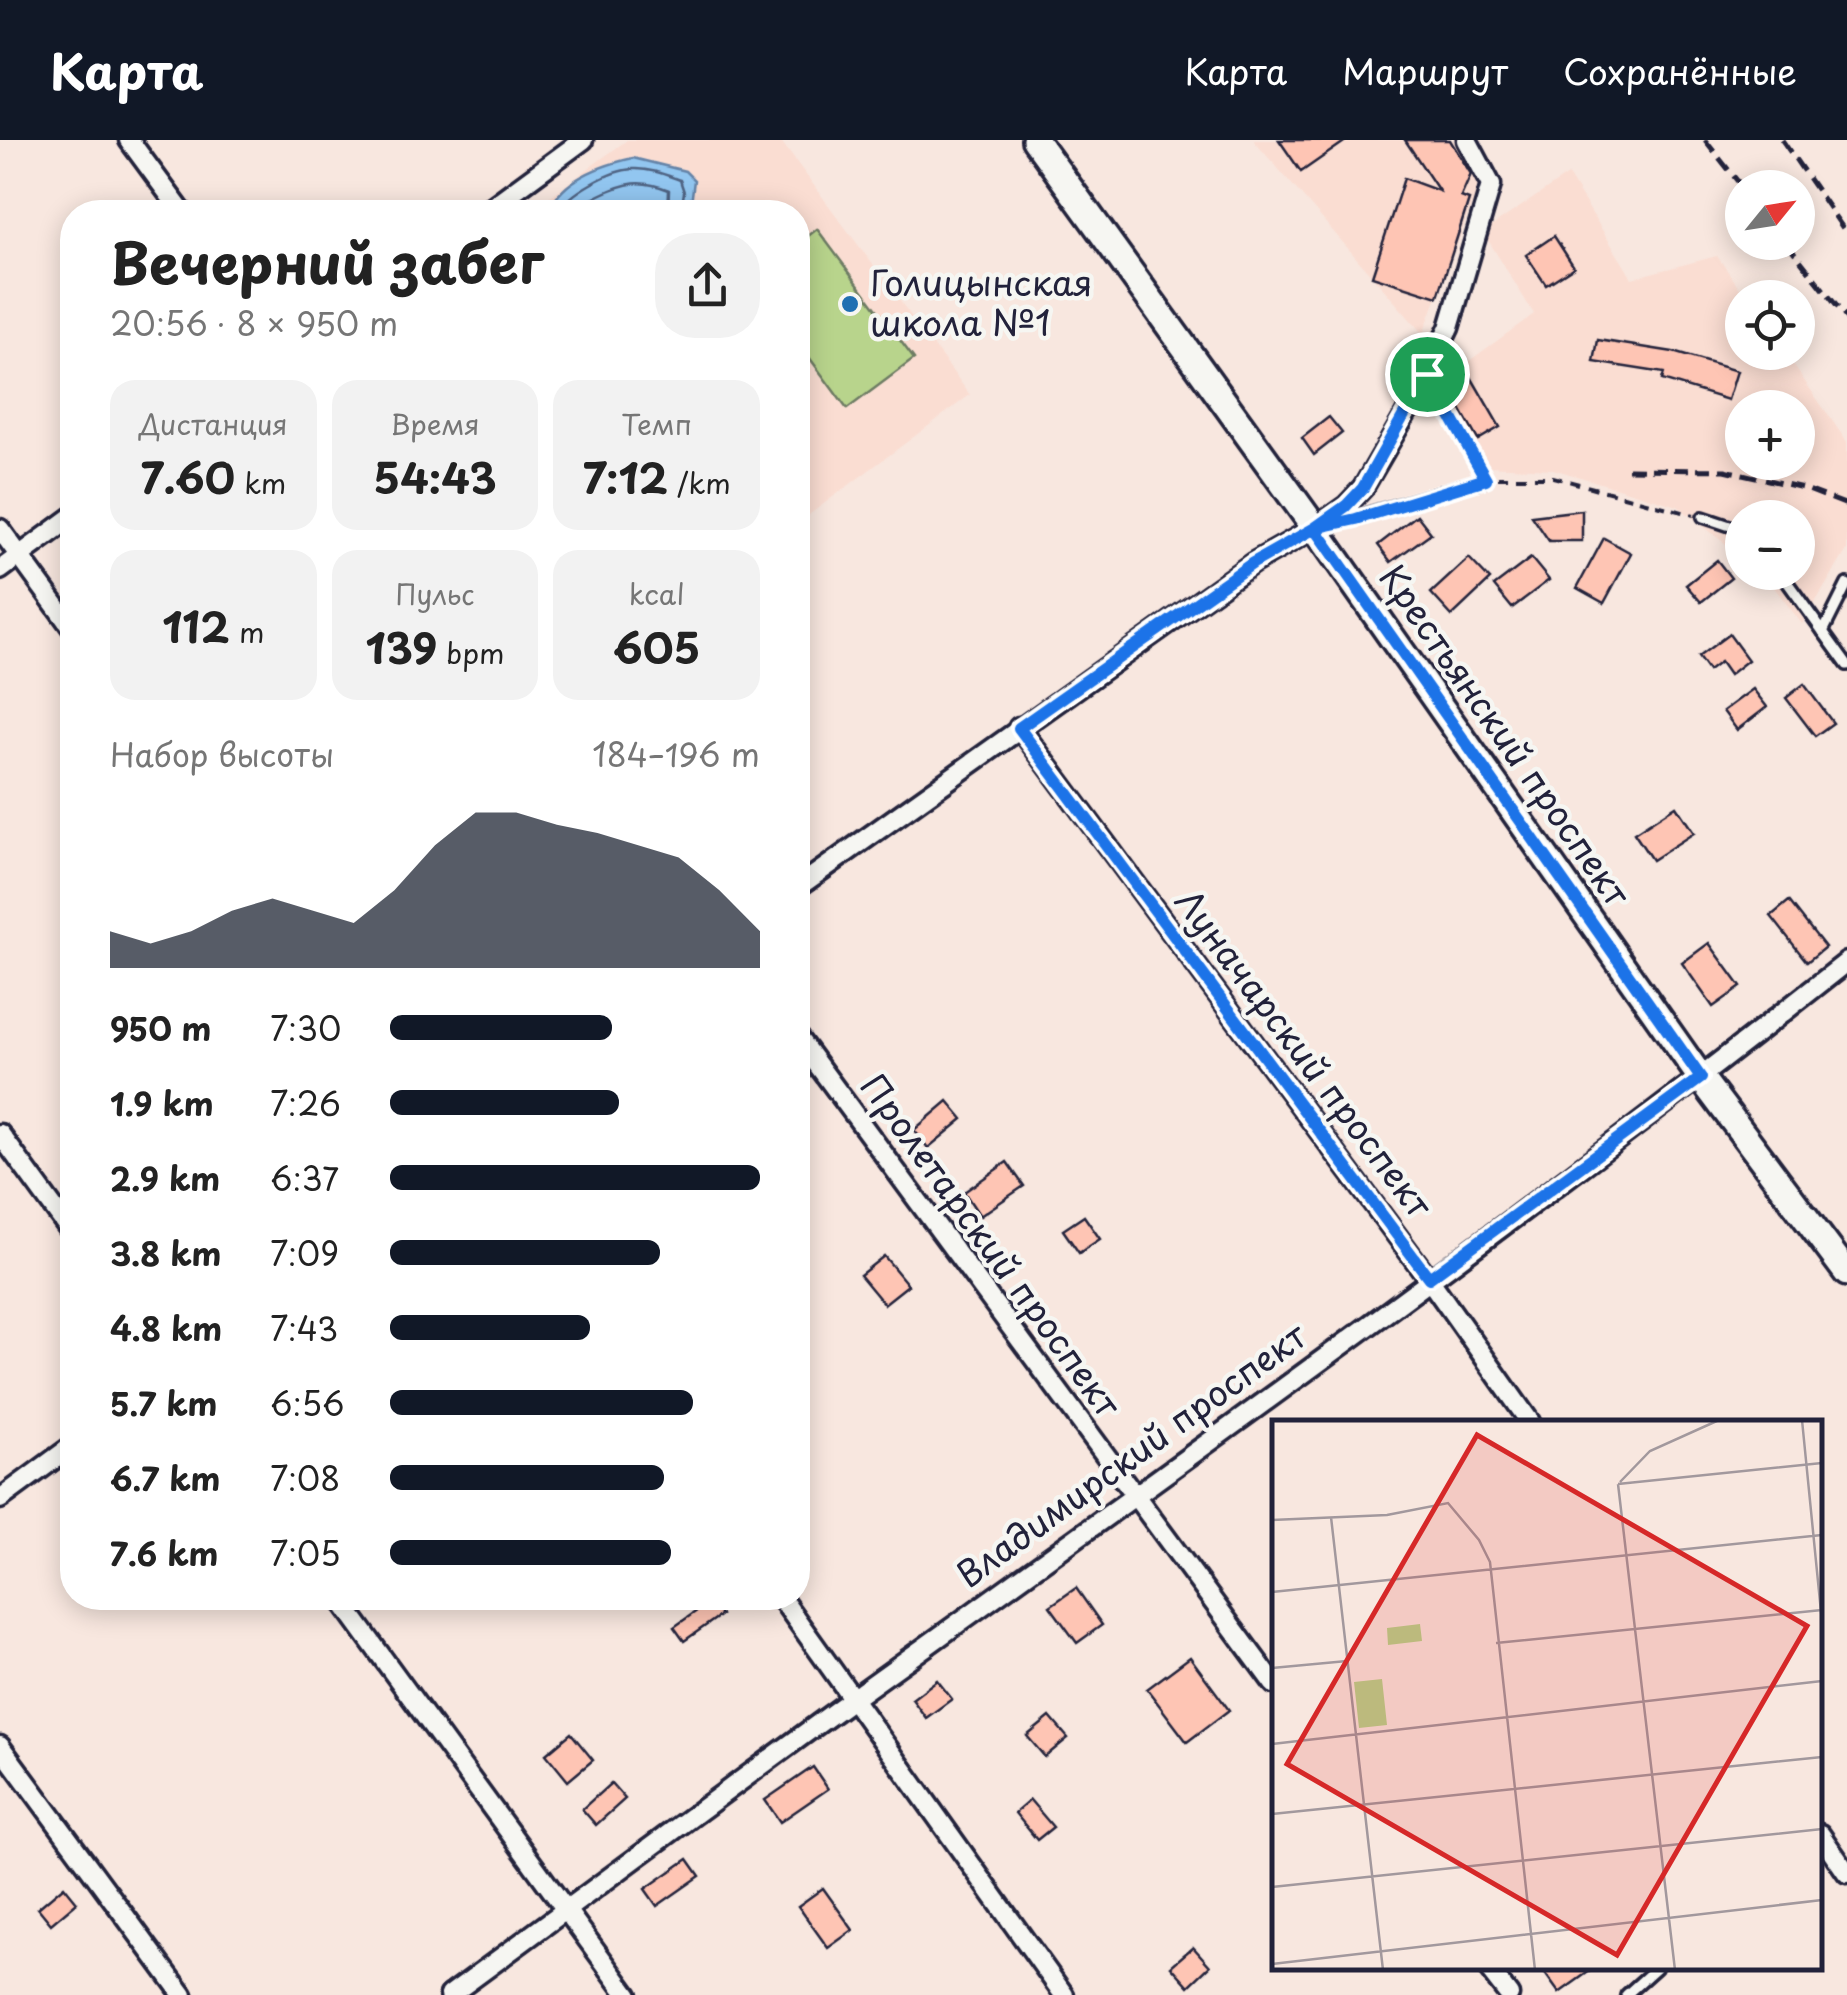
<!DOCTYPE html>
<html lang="ru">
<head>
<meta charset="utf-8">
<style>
  :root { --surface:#fff; --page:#f2f2f2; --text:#222; --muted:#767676; --accent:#111827 }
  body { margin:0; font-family:"Playpen Sans",sans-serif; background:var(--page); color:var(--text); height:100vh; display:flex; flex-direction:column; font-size:38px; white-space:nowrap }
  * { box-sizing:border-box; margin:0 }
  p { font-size:32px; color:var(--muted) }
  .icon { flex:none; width:55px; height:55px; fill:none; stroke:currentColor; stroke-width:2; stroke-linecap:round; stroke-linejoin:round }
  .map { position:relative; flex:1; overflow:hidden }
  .sheet { position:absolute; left:60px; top:60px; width:750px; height:1410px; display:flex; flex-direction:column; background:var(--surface); border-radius:40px; box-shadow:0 5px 25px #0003 }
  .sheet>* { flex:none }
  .needle { width:65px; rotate:60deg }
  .fabs { position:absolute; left:1725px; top:30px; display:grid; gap:20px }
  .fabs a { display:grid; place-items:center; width:90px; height:90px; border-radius:50%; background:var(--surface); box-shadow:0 5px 25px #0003; font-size:50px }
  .pin { position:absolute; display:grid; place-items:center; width:85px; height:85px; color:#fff; margin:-42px; border:5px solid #fff; border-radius:50%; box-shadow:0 2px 10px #0007 }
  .round { display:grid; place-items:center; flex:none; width:105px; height:105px; border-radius:40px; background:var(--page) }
  .headline { display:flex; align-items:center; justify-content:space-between; height:170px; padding:0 50px }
  h1 { font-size:55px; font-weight:700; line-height:75px }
  .figures { display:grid; grid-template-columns:repeat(3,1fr); gap:15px; height:170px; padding:10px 50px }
  .figures div { display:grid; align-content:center; border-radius:25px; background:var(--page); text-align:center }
  .figures b { font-size:42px; font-weight:700 }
  .figures small { font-size:28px; font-weight:400 }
  .figures p { font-size:28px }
  .chart { height:280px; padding:20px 50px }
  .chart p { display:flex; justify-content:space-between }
  .chart svg { width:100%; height:180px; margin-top:10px; fill:var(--accent); opacity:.7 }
  ul { padding:0 50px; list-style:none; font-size:32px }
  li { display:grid; grid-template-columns:160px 120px 1fr; align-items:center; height:75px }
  li i { height:25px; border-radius:12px; background:var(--accent) }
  header { display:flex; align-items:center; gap:60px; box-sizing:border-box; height:140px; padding:0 50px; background:var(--accent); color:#fff }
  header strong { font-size:48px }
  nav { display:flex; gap:55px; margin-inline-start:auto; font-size:35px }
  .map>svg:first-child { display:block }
</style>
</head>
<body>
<header>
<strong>Карта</strong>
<nav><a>Карта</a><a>Маршрут</a><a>Сохранённые</a></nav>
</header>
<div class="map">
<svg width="1847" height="1855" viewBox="0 0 1847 1855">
  <rect width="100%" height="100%" fill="#f8e7df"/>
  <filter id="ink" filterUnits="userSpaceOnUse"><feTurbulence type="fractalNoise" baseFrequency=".01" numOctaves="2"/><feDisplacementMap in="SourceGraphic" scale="20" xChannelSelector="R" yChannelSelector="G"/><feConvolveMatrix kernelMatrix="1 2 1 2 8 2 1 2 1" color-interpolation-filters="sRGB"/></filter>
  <g filter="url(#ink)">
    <g fill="#faddd2" fill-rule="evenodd">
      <path d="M 627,0 L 780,0 L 970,255 L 798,383 L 798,72 L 529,72 Z"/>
      <path d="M 1253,0 L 1453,0 L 1471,26 L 1479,46 L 1423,194 Z"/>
      <path d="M 1568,35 L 1632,138 L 1717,116 L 1746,157 L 1742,158 L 1742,212 L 1785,213 L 1847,302 L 1847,410 L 1802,484 L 1763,433 L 1798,432 L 1798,378 L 1742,378 L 1742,417 L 1678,366 L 1553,329 L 1486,326 L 1440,242 L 1534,174 L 1483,92 ZM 1742,268 L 1798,268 L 1798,322 L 1742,322 Z"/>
    </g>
    <path fill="#b8d48c" stroke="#6d7b64" stroke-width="2.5" d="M 817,89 L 914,219 L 847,269 L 798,202 L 798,104 Z"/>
    <path fill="#92c6f0" stroke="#6584a8" stroke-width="2.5" d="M 633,18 L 685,31 L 694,40 L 690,72 L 549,72 C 560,40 602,25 633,18 Z"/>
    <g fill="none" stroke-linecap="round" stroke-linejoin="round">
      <g stroke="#4f6483" stroke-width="2.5">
        <path d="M 559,72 C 568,53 611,30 633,29 C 649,28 666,35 680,40 L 684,52 L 681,72"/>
        <path d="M 573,72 C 580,63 589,61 600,55 C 626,42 641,39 669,50 L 668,72"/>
      </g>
    </g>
    <g fill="#fec5b4" stroke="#22223b" stroke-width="2.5">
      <path d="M 1279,0 L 1347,0 L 1301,32 Z"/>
      <path d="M 1405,0 L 1450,0 L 1471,34 L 1461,57 L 1469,60 L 1438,157 L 1372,136 L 1404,38 L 1439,51 Z"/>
      <path d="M 1554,96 L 1574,127 L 1546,145 L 1526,115 Z"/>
      <path d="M 1598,200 L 1673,212 L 1737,231 L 1728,260 L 1662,240 L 1664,233 L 1594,222 Z"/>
      <path d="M 1467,230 L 1500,287 L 1478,300 L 1445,242 Z"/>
      <path d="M 1329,277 L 1342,293 L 1314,315 L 1302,298 Z"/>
      <path d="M 1582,370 L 1582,401 L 1549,401 L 1532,376 Z"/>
      <path d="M 1417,375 L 1431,393 L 1391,422 L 1378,405 Z"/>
      <path d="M 1604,398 L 1631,413 L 1604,463 L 1577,448 Z"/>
      <path d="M 1469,418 L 1490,440 L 1452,476 L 1431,453 Z"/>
      <path d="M 1531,418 L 1549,440 L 1512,468 L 1494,446 Z"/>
      <path d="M 1717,420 L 1731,438 L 1701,462 L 1686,445 Z"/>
      <path d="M 1729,494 L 1748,520 L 1729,535 L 1720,522 L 1708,531 L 1698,517 Z"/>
      <path d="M 1804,544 L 1833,583 L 1815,596 L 1786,558 Z"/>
      <path d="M 1753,549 L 1767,567 L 1737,590 L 1723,571 Z"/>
      <path d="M 1676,666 L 1694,693 L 1652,720 L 1634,693 Z"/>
      <path d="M 1789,761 L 1825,807 L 1807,822 L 1771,776 Z"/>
      <path d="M 1709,803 L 1741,847 L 1713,867 L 1682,823 Z"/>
      <path d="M 948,961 L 963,979 L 928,1008 L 914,990 Z"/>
      <path d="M 1007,1022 L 1024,1046 L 980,1076 L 964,1052 Z"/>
      <path d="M 1084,1076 L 1100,1099 L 1079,1113 L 1063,1090 Z"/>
      <path d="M 884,1116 L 908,1145 L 884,1164 L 860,1135 Z"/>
      <path d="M 1076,1448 L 1102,1485 L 1077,1503 L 1050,1466 Z"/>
      <path d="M 711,1461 L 721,1475 L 684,1501 L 674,1487 Z"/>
      <path d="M 1190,1517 L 1229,1570 L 1187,1602 L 1147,1549 Z"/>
      <path d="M 937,1540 L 952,1559 L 926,1578 L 912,1559 Z"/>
      <path d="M 1050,1577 L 1068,1598 L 1045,1617 L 1027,1596 Z"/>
      <path d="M 571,1593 L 593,1620 L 568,1641 L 546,1614 Z"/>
      <path d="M 813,1627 L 828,1649 L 780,1682 L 765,1660 Z"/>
      <path d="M 611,1643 L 625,1659 L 596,1685 L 582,1669 Z"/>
      <path d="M 1030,1660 L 1053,1687 L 1037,1700 L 1015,1673 Z"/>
      <path d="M 688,1719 L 700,1736 L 657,1766 L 645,1749 Z"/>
      <path d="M 64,1746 L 77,1762 L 51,1784 L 38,1768 Z"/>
      <path d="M 823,1748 L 853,1790 L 828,1808 L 798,1766 Z"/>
      <path d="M 1193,1807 L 1210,1826 L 1189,1846 L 1171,1826 Z"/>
      <path d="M 1541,1828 L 1594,1828 L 1559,1853 Z"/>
    </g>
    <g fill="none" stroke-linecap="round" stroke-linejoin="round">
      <g stroke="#22223b" stroke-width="16">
        <g id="lane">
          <path d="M 1703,377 L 1742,390"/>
          <path d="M 1328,385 L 1486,339"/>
          <path d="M 1780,432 L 1847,525"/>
          <path d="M 1823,492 L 1847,444"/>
          <path d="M 1626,1855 L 1656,1828"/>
        </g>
      </g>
      <g stroke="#22223b" stroke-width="25">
        <g id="street">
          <path d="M 129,0 L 182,72"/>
          <path d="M 485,72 L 583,0"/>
          <path d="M 0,389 L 72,488"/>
          <path d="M 0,430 L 72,377"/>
          <path d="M 1019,587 L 1429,1139 L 1530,1282"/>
          <path d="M 798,747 L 1253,423 L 1315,388 L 1346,366 L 1363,348 L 1411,265 L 1449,188 L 1491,45 L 1467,0"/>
          <path d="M 798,898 L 1274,1544"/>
          <path d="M 0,994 L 72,1093"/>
          <path d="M 0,1359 L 72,1306"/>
          <path d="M 339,1458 L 628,1855"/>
          <path d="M 781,1458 L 1064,1855"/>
          <path d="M 0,1606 L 183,1855"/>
          <path d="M 1820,1694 L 1847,1733"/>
          <path d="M 1488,1828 L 1509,1855"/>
          <path d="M 450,1855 C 586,1756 721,1654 858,1555 C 1191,1316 1525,1077 1847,822"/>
        </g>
      </g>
      <g stroke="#22223b" stroke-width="32">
        <path id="secondary" d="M 1035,0 L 1315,388 L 1701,938 L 1847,1133"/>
      </g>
      <g stroke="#22223b" stroke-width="4" stroke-dasharray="10 8" stroke-linecap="butt">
        <path d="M 1438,254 L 1480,328"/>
        <path d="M 1498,337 L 1553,337 L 1694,375"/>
      </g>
      <use href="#lane" stroke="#f6f6f2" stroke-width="9"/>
      <use href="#street" stroke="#f6f6f2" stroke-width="18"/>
      <use href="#secondary" stroke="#f6f6f2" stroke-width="25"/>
      <g stroke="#22223b" stroke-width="5" stroke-dasharray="15 8" stroke-linecap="butt">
        <path d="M 1705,0 L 1743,48"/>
        <path d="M 1782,0 L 1847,94"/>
        <path d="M 1786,102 L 1847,179"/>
        <path d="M 1628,329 L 1725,330 L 1803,348 L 1847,365"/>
      </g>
    </g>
  </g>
  <g fill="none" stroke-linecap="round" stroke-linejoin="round" filter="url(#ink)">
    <g stroke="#fff" stroke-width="20">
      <path id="route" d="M 1427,234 L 1363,348 L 1346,366 L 1315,388 L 1253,423 L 1019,588 L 1429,1138 L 1701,938 L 1315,388 L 1356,379 L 1486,339 L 1427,234"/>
    </g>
    <use href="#route" stroke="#1a73e8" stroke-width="12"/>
  </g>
  <circle fill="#1f6fb2" stroke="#f6f6f2" stroke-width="4" cx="850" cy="164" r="10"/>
  <g text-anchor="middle" stroke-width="9" stroke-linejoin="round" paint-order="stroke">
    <g font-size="35" fill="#22223b" stroke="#f6f6f2" text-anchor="start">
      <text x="870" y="156">Голицынская<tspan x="870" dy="40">школа №1</tspan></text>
    </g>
    <g font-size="35" fill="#22223b" stroke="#f6f6f2">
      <text transform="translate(1504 596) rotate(55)" y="12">Крестьянский проспект</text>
      <text transform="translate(1303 914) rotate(53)" y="12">Луначарский проспект</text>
      <text transform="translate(990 1106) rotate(54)" y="12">Пролетарский проспект</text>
      <text transform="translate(1132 1316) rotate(-36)" y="12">Владимирский проспект</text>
    </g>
  </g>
  <g transform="translate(1272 1280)">
    <rect width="550" height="550" fill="#f8e7df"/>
    <path d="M 148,204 L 150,221 L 116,225 L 115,208 ZM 110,259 L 115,305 L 87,308 L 82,262 Z" fill="#b8d48c"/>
    <path fill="none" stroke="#a2989d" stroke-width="2.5" d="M 530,0 L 550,202M 348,62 L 378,31 L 447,0M 346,64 L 403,550M 346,64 L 550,43M 59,97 L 111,550M 0,100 L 115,95 L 176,83 L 207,120 L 218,142 L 263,550M 0,172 L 550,115M 224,223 L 550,190M 0,248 L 75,241M 0,324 L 550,261M 0,394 L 550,337M 0,467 L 550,409M 0,544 L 550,480"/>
    <path fill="#d62828" fill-opacity="0.15" stroke="#d62828" stroke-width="5" d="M 205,15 L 535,206 L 345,535 L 15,344 Z"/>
    <rect width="550" height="550" fill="none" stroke="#22223b" stroke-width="5"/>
  </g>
</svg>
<div class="fabs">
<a><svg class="needle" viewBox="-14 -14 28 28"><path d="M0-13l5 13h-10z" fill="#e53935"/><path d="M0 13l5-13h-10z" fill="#767676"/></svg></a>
<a><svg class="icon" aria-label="locate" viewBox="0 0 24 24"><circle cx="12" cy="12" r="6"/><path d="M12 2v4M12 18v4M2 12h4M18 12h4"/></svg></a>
<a>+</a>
<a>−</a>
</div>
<div class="pin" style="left:1427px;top:234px;background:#1e9e55"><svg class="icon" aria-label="arrive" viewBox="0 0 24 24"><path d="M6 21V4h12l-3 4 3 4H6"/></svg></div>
<section class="sheet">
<div class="headline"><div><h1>Вечерний забег</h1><p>20:56 · 8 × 950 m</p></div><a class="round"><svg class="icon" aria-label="share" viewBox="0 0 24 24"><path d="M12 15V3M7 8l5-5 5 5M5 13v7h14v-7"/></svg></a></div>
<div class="figures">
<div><p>Дистанция</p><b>7.60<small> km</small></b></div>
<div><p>Время</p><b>54:43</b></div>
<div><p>Темп</p><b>7:12<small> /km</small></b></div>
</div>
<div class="figures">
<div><b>112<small> m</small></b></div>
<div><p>Пульс</p><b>139<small> bpm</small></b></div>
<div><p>kcal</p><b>605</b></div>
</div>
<div class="chart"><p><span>Набор высоты</span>184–196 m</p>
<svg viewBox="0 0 160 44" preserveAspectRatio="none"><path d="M0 44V35L10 38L20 35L30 30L40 27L50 30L60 33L70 25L80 14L90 6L100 6L110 9L120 11L130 14L140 17L150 25L160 35V44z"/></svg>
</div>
<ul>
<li><b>950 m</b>7:30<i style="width:60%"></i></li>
<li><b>1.9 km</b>7:26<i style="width:62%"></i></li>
<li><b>2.9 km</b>6:37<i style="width:100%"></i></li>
<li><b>3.8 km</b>7:09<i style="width:73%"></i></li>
<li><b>4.8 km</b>7:43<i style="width:54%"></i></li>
<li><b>5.7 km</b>6:56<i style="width:82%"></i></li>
<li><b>6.7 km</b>7:08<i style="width:74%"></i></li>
<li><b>7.6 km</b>7:05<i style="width:76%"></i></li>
</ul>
</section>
</div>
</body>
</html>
